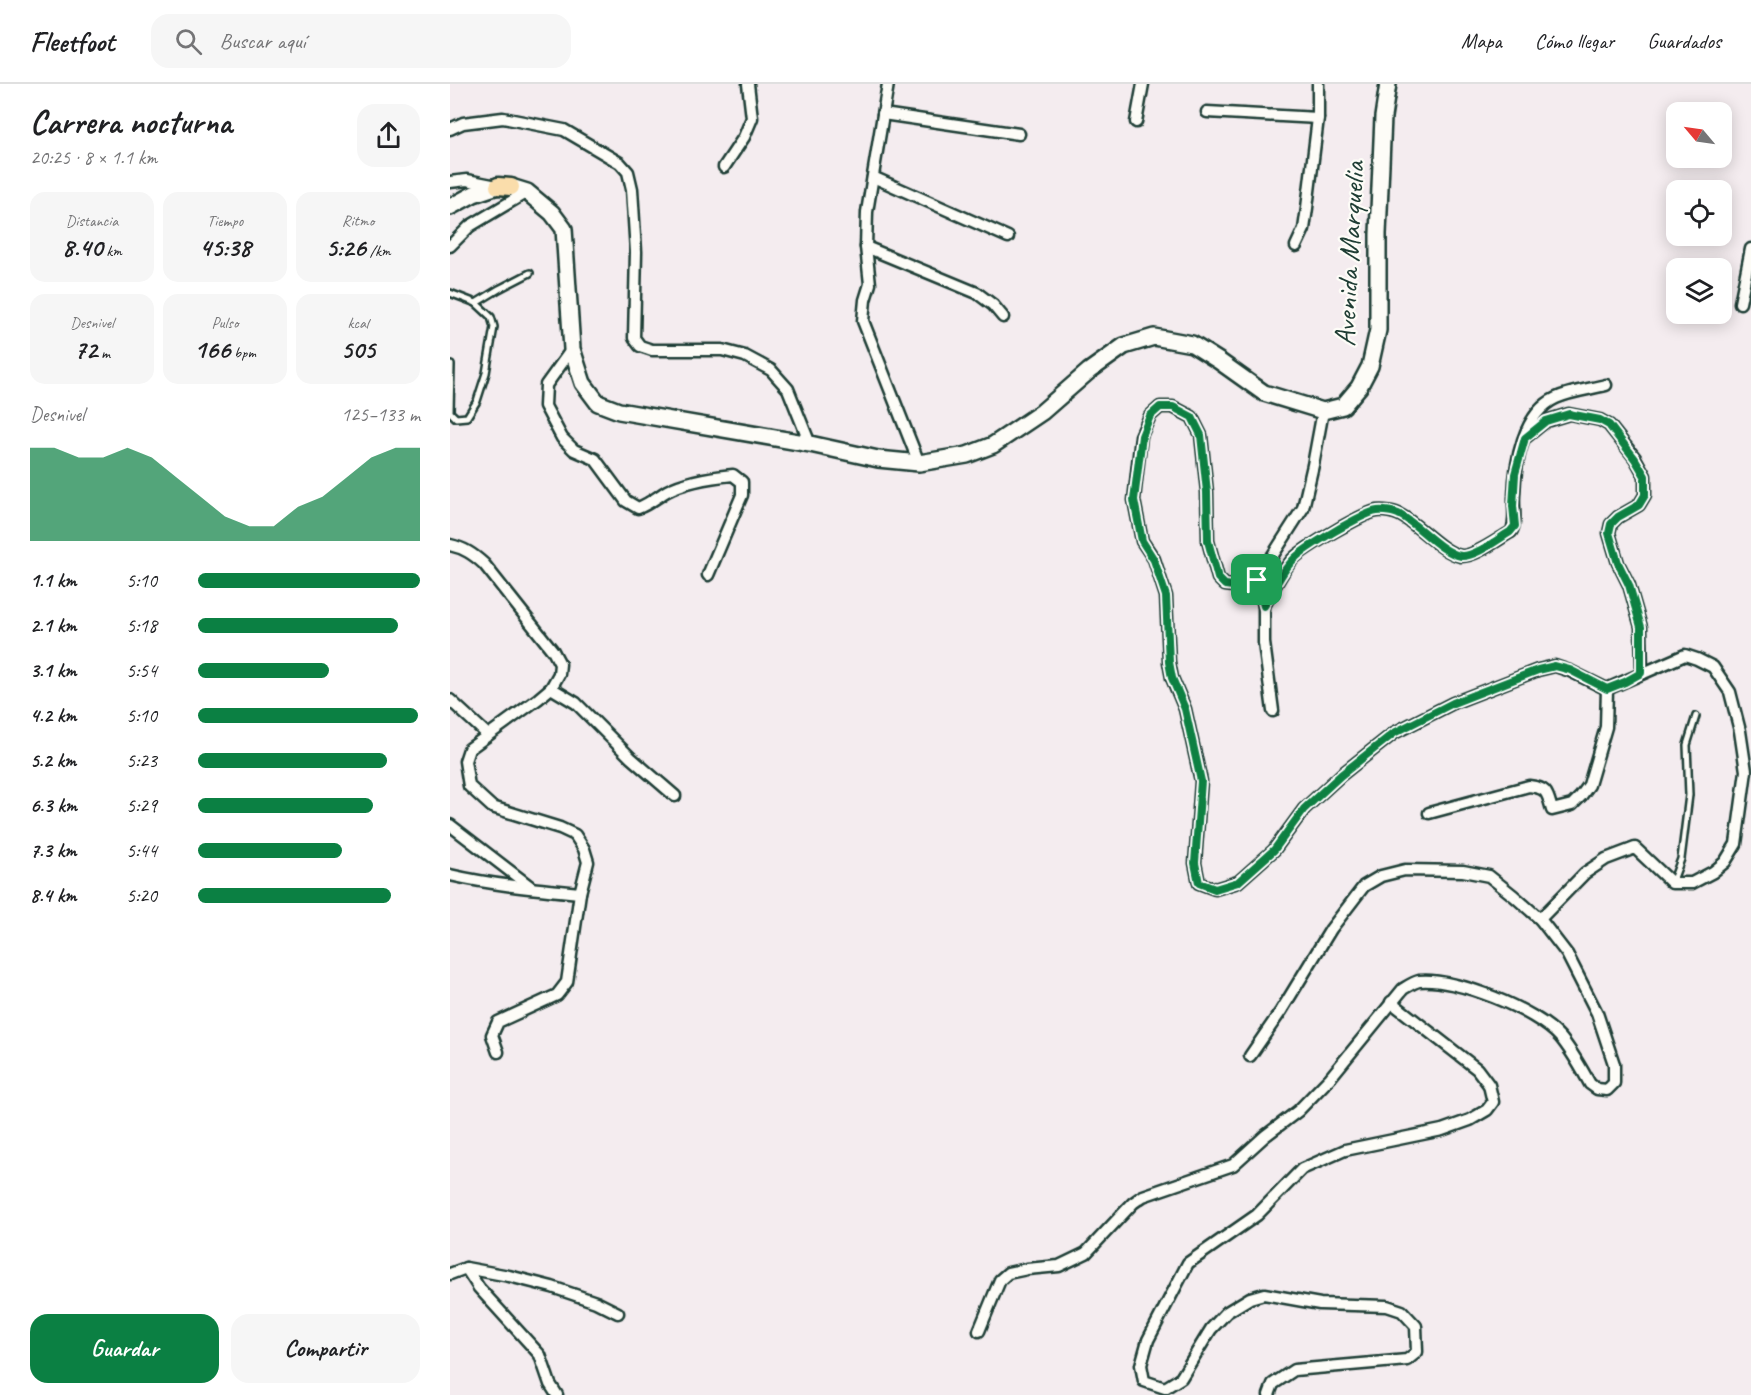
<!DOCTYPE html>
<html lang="es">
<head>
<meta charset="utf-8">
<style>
  :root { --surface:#fff; --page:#f6f6f6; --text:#202124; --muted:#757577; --line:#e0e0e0; --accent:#0b8043 }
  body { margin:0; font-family:Caveat,sans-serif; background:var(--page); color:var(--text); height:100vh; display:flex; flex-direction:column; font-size:22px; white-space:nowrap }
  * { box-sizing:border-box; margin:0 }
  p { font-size:20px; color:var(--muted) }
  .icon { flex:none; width:33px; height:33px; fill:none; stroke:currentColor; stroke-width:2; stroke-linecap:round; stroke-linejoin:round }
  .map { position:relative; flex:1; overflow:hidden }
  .drawer { display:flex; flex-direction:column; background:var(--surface); width:450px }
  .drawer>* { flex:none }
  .needle { width:39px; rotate:299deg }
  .tools { position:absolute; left:1216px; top:18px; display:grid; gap:12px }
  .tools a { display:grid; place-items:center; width:66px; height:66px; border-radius:12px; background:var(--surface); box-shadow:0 3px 15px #0003; font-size:30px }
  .pin { position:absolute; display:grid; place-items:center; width:51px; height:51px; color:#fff; margin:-26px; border-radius:12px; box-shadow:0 3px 9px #0006 }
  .round { display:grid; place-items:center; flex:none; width:63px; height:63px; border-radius:18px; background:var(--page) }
  .summary { display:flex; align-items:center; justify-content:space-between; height:102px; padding:0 30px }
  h1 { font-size:33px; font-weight:600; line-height:45px }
  .figures { display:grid; grid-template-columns:repeat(3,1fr); gap:9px; height:102px; padding:6px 30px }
  .figures div { display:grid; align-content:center; border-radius:15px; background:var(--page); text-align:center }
  .figures b { font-size:26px; font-weight:600 }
  .figures small { font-size:16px; font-weight:400 }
  .figures p { font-size:16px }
  .chart { height:168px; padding:12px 30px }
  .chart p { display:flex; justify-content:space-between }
  .chart svg { width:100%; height:108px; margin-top:6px; fill:var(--accent); opacity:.7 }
  .action { display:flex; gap:12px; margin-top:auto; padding:12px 30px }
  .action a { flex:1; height:69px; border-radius:18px; background:var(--accent); color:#fff; font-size:24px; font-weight:600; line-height:69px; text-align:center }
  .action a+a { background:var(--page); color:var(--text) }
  ul { padding:0 30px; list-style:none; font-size:20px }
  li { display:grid; grid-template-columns:96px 72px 1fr; align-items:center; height:45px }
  li i { height:15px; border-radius:8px; background:var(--accent) }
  header { display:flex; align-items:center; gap:36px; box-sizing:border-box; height:84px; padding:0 30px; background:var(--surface); border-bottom:2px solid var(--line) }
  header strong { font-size:28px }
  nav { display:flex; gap:33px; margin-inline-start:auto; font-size:21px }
  .search { width:420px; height:54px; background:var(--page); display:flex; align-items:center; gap:15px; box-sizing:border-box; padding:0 21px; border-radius:18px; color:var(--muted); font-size:22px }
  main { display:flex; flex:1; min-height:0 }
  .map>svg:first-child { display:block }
</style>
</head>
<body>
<header>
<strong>Fleetfoot</strong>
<div class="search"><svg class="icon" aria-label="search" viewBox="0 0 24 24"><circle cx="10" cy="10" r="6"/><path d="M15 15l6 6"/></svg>Buscar aquí</div>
<nav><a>Mapa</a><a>Cómo llegar</a><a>Guardados</a></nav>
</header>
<main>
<section class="drawer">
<div class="summary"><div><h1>Carrera nocturna</h1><p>20:25 · 8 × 1.1 km</p></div><a class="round"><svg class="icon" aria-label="share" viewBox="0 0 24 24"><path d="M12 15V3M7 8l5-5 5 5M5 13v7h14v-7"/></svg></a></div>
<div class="figures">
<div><p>Distancia</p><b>8.40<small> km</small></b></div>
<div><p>Tiempo</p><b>45:38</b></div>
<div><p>Ritmo</p><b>5:26<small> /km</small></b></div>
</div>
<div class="figures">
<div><p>Desnivel</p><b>72<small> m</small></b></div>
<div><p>Pulso</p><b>166<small> bpm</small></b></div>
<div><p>kcal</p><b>505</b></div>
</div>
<div class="chart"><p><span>Desnivel</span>125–133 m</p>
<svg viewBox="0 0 160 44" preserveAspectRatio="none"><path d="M0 44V6L10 6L20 10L30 10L40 6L50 10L60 18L70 26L80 34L90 38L100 38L110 30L120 26L130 18L140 10L150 6L160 6V44z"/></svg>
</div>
<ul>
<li><b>1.1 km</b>5:10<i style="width:100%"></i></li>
<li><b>2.1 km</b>5:18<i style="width:90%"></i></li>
<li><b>3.1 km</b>5:54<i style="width:59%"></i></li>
<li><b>4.2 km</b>5:10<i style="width:99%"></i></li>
<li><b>5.2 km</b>5:23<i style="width:85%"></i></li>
<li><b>6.3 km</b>5:29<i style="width:79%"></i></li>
<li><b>7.3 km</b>5:44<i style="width:65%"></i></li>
<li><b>8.4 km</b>5:20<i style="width:87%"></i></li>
</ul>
<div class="action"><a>Guardar</a><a>Compartir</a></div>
</section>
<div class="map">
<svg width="1301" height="1311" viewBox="0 0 1301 1311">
  <rect width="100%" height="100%" fill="#f4ecef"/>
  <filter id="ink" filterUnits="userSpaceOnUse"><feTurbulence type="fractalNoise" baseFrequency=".0167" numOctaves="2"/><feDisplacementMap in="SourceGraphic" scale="12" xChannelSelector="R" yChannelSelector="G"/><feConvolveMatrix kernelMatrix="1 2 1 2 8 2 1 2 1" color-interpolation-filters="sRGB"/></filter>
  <g filter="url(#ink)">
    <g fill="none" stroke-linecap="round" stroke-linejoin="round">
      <g stroke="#1f3d34" stroke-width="10">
        <g id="service">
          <path d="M 0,209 L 26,219 L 41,233 L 44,243 L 36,289 L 27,317 L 17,333 L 6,334 L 0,328 L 1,281"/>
          <path d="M 26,219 L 49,205 L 80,189"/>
          <path d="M 1222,799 L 1231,775 L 1239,711 L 1237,661 L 1246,632"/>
        </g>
      </g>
      <g stroke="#1f3d34" stroke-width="15">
        <g id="minor">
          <path d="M 438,0 L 417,128 L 416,163 L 420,200 L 415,216 L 413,237 L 469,379"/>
          <path d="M 757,28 L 868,34"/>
          <path d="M 433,30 L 569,50"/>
          <path d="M 686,38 L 693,0"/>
          <path d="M 0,45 L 13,39 L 53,34 L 114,46 L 170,79 L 178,88 L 182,105 L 186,168 L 184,254 L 190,262 L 202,266 L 272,266 L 295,272 L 321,286 L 338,305 L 360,360"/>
          <path d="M 274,83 L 294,53 L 302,34 L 298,0"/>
          <path d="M 423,93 L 558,153"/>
          <path d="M 0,98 L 17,96 L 47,102"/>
          <path d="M 0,162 L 20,142 L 77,108"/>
          <path d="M 846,162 L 854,145 L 857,124 L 868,34 L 868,0"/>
          <path d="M 416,163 L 527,209 L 543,221 L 553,233"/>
          <path d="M 1290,219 L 1301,165"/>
          <path d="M 122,265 L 96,301 L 95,322 L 112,354 L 124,366 L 145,375 L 176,417 L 188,424 C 199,420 207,413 217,407 C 236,397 262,393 283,391 L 292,398 L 292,411 L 258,491"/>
          <path d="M 873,327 L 863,381 L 853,424 L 807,496 L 791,503 L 775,501 L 768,494 L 758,457 L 757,408 L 751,351 L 742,333 L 723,323 L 710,323 L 700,332 L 691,352 L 684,416 L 692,457 L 704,475 L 716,512 L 719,578 L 722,594 L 735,625 L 751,697 L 745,779 L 749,799 L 765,805 L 788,798 L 824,766 L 854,725 L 891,691 L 944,649 L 1003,619 L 1088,586 L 1105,582 L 1120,587 L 1157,605 L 1235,571 L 1247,575 L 1263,583 L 1280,608 L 1290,647 L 1296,687 L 1286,760 L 1275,778 L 1263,788 L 1242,799 L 1222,799 L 1185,764 L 1156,775 L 1135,789 L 1090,835"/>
          <path d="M 1075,354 L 1096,337 L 1119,330 L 1150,336 L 1159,341 L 1185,374 L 1195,392 L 1195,411 L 1189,421 L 1168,433 L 1161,440 L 1159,449 L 1168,479 L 1179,501 L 1191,543 L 1192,589"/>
          <path d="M 0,461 C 14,464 23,470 34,480 L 103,567 L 110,580 L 109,590 L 101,604 L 88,615 L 19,665 L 15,677 L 19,702 L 42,723 L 110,744 L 125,751 L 134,765 L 138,778 L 130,809 L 117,898 L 107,911 L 48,938 L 42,951 L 48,968"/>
          <path d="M 807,496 L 814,522 L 814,559 L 823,627"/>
          <path d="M 814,522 C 823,507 831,488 843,475 C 854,464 913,429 927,427 C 933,426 945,428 950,431 C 968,440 992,469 1011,472 C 1025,473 1048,455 1061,448 C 1067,438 1063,424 1064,412 C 1065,379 1073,329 1106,314 C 1121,307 1141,305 1156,301"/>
          <path d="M 101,604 L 126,619 L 181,674 L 225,712"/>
          <path d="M 0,616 L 38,651"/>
          <path d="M 979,729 L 1079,702 C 1098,704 1097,709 1102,726 L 1122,721 L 1131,712 L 1139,701 L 1156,643 L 1157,605"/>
          <path d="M 0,741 L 82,804"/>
          <path d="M 0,791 C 43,801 86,805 130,809"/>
          <path d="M 16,1184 L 29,1204 L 90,1271 L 100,1300 L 107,1311"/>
          <path d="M 0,1190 L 16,1184 L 59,1192 L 102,1203 L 146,1218 L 168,1229"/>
          <path d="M 529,1247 L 550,1196 L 558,1189 L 577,1185 L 609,1182 L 636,1169 L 683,1119 L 693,1112 L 783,1081 L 815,1052 L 848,1027 L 880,994 L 953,905 C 958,902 964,898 969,897 C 1005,893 1086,926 1110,953 C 1122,967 1131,984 1140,1000 L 1147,1005 L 1157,1006 L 1164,999 L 1164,980 L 1147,929 L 1117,870 L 1090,835 L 1064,812 L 1039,792 L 1013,787 L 955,786 L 931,792 L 914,802 L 881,845 L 831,927 L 800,972"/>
          <path d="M 819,1311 L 823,1300 L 844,1286 L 957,1276 L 967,1268 L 966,1242 L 952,1227 L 937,1222 L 870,1220 L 814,1210 L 800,1214 L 777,1228 L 761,1245 L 731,1294 L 715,1304 L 694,1297 L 691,1281 L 698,1256 L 738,1179 L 807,1131 L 852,1085 L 895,1066 L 992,1046 L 1020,1036 L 1037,1026 L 1043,1018 L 1039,1001 L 1027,985 L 941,918"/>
        </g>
      </g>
      <g stroke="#1f3d34" stroke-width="20">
        <g id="secondary">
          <path d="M 61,103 L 77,108 L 102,129 L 114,145 L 122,265 L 133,299 L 148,319 L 169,327 L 360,360 L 428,375 L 469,379 L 517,371 L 543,361 L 592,328 L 639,287 L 674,262 L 704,253 L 742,260 L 769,277 L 814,309 L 873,327 L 893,322 L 909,303 L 920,282 L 928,246 L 928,150 L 933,33 L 938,0"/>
          <path d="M 0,123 L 24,110 L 48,102"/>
        </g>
      </g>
      <g stroke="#1f3d34" stroke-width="21">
        <path id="primary" d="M 48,102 L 61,103"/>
      </g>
      <use href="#service" stroke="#fdfcf7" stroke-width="5"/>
      <use href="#minor" stroke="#fdfcf7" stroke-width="10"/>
      <use href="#secondary" stroke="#fdfcf7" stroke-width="15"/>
      <use href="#primary" stroke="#faddab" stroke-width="16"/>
    </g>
  </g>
  <g fill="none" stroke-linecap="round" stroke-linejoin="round" filter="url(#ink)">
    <g stroke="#fff" stroke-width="12">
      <path id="route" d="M 710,323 L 723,323 L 742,333 L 751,351 L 757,408 L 758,457 L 768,494 L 775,501 L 791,503 L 807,496 L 814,522 C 823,507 831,488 844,475 C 854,464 913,429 927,427 C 933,426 945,428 950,431 C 968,440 991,469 1011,472 C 1025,473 1048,455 1060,448 L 1065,442 L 1063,422 L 1065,390 L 1075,354 L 1096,337 L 1119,330 L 1150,336 L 1159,341 L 1185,375 L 1195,392 L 1195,411 L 1189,421 L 1168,433 L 1161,440 L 1159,449 L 1168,479 L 1179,501 L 1191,543 L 1191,589 L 1175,598 L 1157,605 L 1120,586 L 1105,582 L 1088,586 L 1003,619 L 944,649 L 891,691 L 854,725 L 824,766 L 788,798 L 765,805 L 749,799 L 745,779 L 751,697 L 735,625 L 722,594 L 719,578 L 716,512 L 704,476 L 692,457 L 684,416 L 692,352 L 700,332 Z"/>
    </g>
    <use href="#route" stroke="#0b8043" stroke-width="8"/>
  </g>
  <g text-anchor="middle" stroke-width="4.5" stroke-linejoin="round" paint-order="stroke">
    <g font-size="30" fill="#1f3d34" stroke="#fdfcf7">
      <text transform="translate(899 170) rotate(-87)" y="10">Avenida Marquelia</text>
    </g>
  </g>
</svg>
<div class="tools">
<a><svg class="needle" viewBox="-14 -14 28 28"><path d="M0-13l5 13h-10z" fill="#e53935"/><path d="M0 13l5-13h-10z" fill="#757577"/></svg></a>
<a><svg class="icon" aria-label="locate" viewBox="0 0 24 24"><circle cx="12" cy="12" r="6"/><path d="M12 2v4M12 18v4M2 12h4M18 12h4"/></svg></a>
<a><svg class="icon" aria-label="layers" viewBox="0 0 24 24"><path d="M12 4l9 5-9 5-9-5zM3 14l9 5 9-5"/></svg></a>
</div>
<div class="pin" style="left:807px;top:496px;background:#1e9e55"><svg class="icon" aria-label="arrive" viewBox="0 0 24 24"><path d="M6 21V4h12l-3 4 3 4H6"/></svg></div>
</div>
</main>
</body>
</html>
